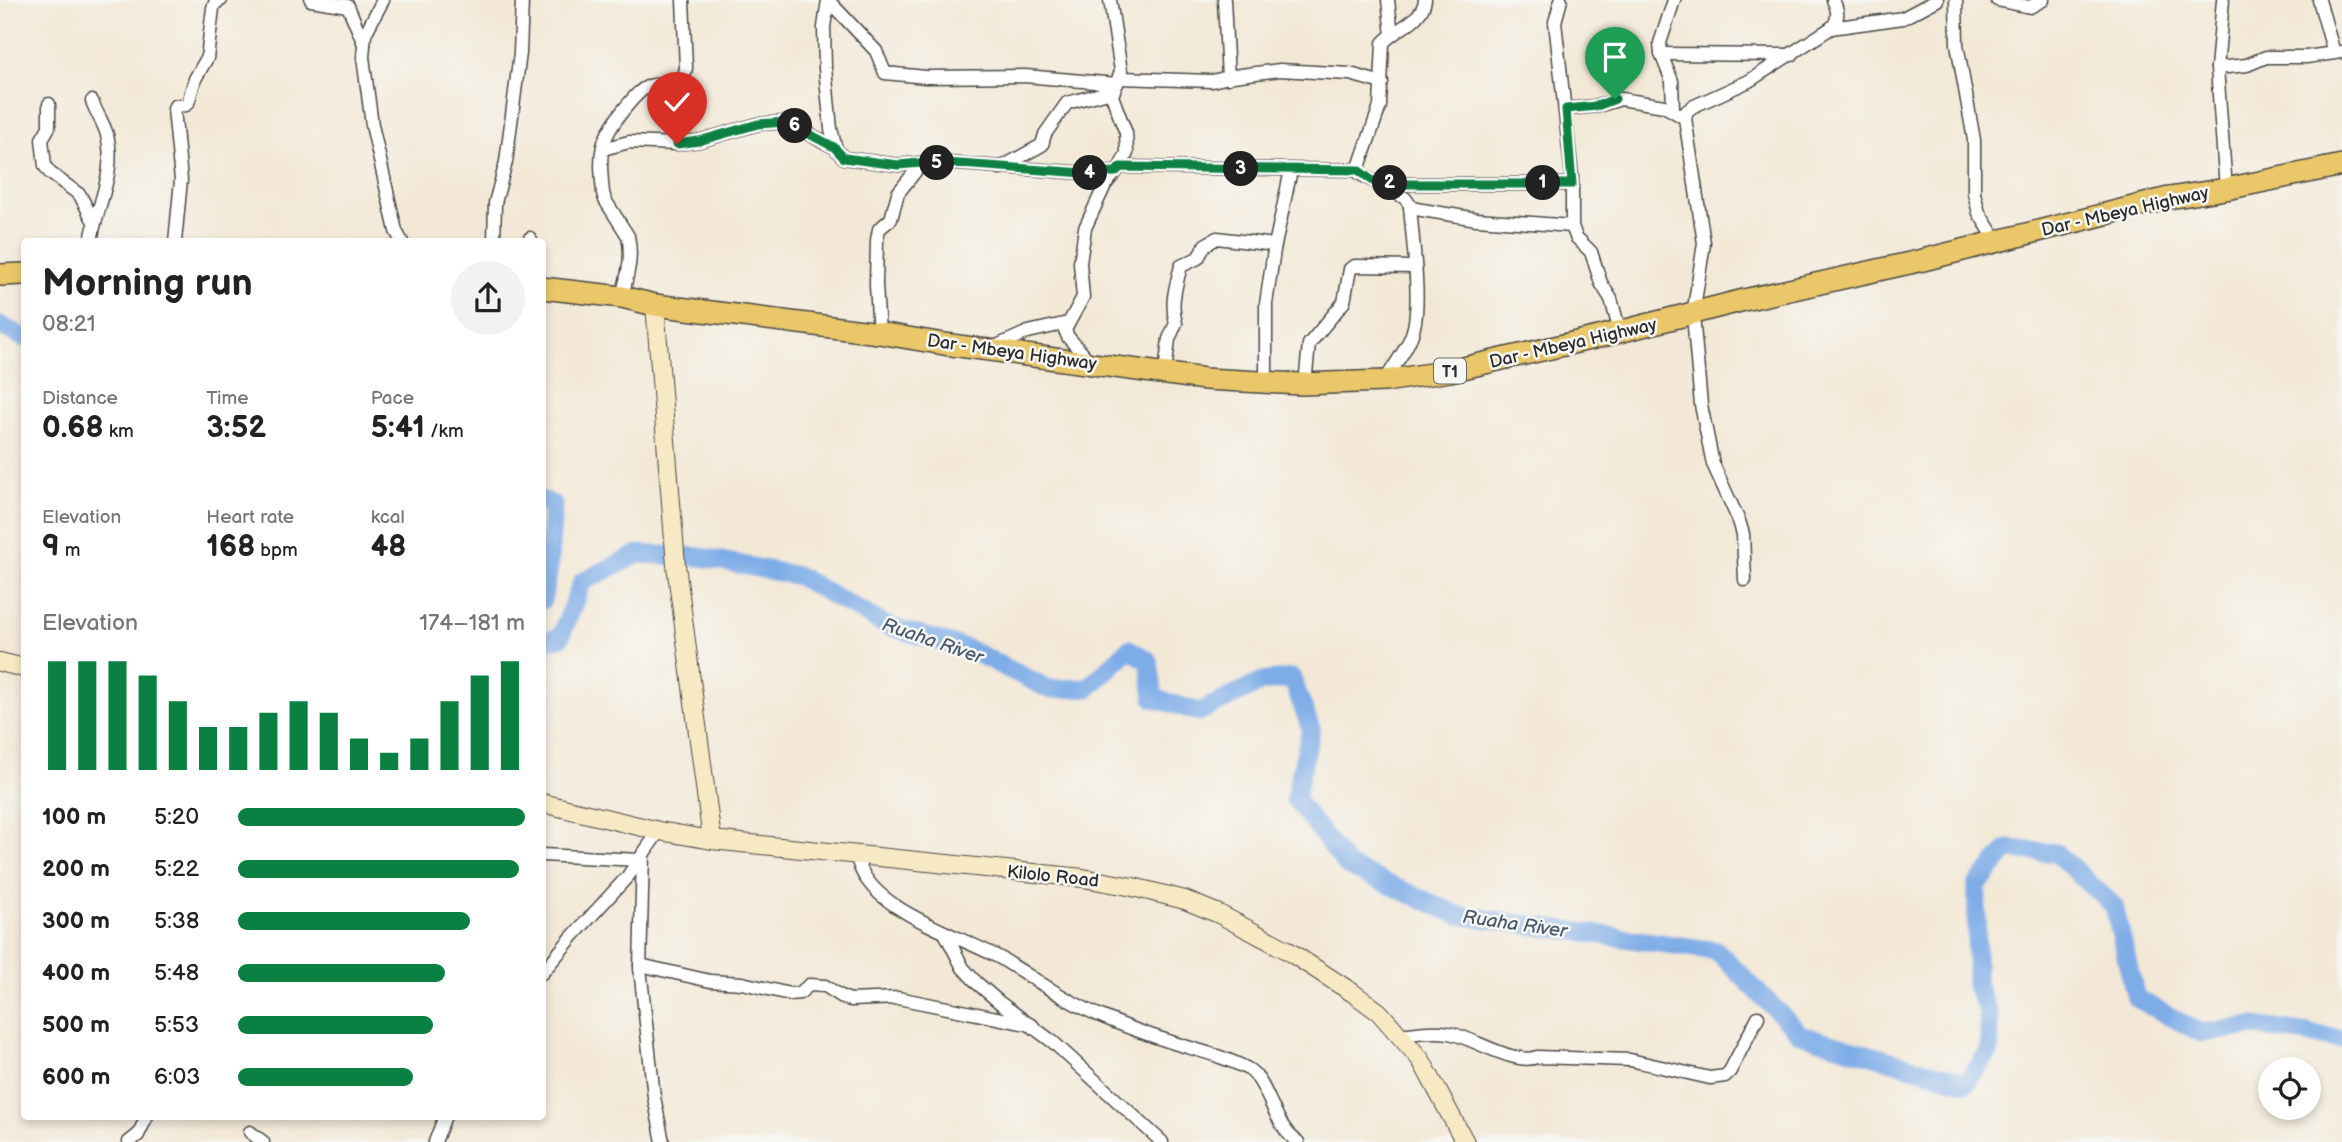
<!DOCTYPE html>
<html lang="en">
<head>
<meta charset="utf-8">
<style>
  :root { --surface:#fff; --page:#f2f2f2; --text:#222; --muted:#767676; --accent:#0b8043 }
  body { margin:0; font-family:"Balsamiq Sans",sans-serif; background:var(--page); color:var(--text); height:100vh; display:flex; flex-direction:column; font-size:26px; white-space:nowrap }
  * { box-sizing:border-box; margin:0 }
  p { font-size:23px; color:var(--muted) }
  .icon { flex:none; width:38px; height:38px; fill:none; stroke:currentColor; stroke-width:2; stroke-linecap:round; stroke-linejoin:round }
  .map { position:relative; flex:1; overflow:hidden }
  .sheet { position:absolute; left:21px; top:238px; width:525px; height:882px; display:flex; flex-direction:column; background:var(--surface); border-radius:7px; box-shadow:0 4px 10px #0003 }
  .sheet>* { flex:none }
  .fabs { position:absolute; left:2258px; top:1057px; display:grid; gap:14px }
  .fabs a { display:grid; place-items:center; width:63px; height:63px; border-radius:50%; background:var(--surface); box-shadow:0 4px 10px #0003; font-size:35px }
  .pin { position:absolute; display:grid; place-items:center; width:60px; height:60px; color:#fff; margin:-72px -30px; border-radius:50% 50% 50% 0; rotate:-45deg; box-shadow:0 0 7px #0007 }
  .pin .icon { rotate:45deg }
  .km { position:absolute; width:35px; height:35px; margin:-18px; border-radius:50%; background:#222; color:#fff; font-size:19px; line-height:35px; text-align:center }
  .round { display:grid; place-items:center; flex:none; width:74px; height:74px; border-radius:37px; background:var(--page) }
  .overview { display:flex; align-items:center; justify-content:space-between; height:119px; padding:0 21px }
  h1 { font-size:38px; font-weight:600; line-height:52px }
  .figures { display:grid; grid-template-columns:repeat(3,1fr); gap:10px; height:119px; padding:7px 21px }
  .figures div { display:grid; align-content:center }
  .figures b { font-size:30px; font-weight:600 }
  .figures small { font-size:19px; font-weight:400 }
  .figures p { font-size:19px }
  .chart { height:196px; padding:14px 21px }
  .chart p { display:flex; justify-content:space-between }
  .chart svg { width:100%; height:126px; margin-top:7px; stroke:var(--accent); stroke-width:6 }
  ul { padding:0 21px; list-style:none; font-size:23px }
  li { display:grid; grid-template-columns:112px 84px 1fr; align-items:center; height:52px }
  li i { height:18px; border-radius:9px; background:var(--accent) }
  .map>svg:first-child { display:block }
</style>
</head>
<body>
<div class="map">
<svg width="2342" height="1142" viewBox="0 0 2342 1142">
  <rect width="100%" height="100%" fill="#f6f6f2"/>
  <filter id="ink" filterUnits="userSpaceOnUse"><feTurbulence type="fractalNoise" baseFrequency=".0143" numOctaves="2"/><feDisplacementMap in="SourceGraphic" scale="14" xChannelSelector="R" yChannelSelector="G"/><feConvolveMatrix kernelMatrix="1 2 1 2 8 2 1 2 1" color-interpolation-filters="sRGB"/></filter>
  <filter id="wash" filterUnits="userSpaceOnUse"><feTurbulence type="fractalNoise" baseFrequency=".00686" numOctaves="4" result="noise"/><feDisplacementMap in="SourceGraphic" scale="28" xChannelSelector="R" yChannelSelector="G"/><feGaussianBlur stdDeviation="1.57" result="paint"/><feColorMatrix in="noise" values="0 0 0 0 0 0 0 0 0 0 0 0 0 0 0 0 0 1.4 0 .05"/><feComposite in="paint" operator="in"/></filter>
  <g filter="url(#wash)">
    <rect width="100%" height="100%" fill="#f3e8d6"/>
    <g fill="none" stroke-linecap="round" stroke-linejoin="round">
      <g stroke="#7dace7" stroke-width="19">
        <path d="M 0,325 L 24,338"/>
        <path d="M 542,500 L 553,505 L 548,572 L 542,600"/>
        <path d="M 542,641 L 560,638 L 582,582 L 638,554 L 702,557 L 798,576 L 887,626 L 968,649 L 1049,689 L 1088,688 L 1129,649 L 1149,661 L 1154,698 L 1199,712 L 1262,682 L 1292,678 L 1311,729 L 1295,799 L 1347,866 L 1458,915 L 1717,951 L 1800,1034 L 1966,1083 L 1990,1050 L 1988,1012 L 1976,985 L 1977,885 L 2008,849 L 2056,853 L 2114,906 L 2136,998 L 2201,1033 L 2255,1026 L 2342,1039"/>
      </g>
    </g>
  </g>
  <g filter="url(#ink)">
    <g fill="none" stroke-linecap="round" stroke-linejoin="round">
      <g stroke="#494745" stroke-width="15">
        <g id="street">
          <path d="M 311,0 L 348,6 L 364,44"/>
          <path d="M 383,0 L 365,34 L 363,57 L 372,125 L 396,231 L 402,242"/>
          <path d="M 828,0 L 876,51 L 885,73 L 926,77 L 1025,76 L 1117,84"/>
          <path d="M 828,0 L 824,27 L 825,68 L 831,129 L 836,149"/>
          <path d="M 1224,0 L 1228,78"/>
          <path d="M 1388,0 L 1392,35"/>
          <path d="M 1561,0 L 1555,22 L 1572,176 L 1572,226 L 1576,237 L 1591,252 L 1601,283 L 1611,299 L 1620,332"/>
          <path d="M 1956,0 L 1957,44 L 1974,140 L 1974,193 L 1979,213 L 1996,240"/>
          <path d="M 1997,0 L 2030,7 L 2043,0"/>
          <path d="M 2223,0 L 2217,68 L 2226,189"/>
          <path d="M 2319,0 L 2334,53"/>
          <path d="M 1831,28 L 1903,18 L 1937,0"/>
          <path d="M 1661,54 L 1792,55"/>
          <path d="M 2217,68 L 2247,65 L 2266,57 L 2306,57 L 2342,52"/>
          <path d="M 1120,78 L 1212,81 L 1233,76 L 1280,70 L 1350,74 L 1382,83"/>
          <path d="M 49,104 L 49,127 L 42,139 L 45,166 L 50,173 L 80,195 L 94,222"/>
          <path d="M 1566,109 L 1597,106 L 1621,99 L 1664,106 L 1685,118"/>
          <path d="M 1673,109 L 1672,81 L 1661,54 L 1660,43 L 1674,0"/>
          <path d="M 603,149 L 629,142 L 677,144 L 699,141 L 758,124 L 786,122 L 834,147 L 844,158 L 898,165 L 932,162 L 1084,173 L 1116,172"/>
          <path d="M 1120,167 L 1358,170"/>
          <path d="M 1000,168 L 1042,145 L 1045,134 L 1067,103 L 1112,91"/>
          <path d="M 1381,184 L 1572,184"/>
          <path d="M 1410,208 L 1477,219 L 1572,226"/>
          <path d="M 530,238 L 532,242"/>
          <path d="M 91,242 C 96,206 117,173 107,135 C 104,123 96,113 92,101"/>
          <path d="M 175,242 L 181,180 L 174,109 L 175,106 L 186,105 L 188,103 L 195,79 L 207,58 L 213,8 L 215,3 L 221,0"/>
          <path d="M 494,242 L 495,203 L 506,162 L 520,53 L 522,0"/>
          <path d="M 622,297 C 627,276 633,258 628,236 L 605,200 L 603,193 C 599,152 599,140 625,108 C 632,100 639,90 649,86 C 662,82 674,88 684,77 L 686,68 L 683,0"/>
          <path d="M 879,333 L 876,285 L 877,240 L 879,229 L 891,219 L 898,193 L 922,163"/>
          <path d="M 992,348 L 1028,332 L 1068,323"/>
          <path d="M 1090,362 L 1068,337 L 1065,330 L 1083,297 L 1080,263 L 1085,228 L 1105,185 L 1120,167 L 1127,153 L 1126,133 L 1112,96 L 1121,71 L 1110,0"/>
          <path d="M 1165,373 L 1169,339 L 1176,323 C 1170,304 1176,285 1181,266 L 1198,258 L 1205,245 L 1217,238 L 1275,245"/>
          <path d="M 1385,381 C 1394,365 1410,346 1414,327 C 1421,297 1412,238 1410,205 L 1405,198 L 1360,174 L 1358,170 L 1380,106 L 1383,43 C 1396,28 1422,22 1425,0"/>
          <path d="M 1266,383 L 1266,304 L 1274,250 L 1291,170"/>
          <path d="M 1305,384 L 1309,344 L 1344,302 L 1350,269 L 1355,266 L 1414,267"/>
          <path d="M 1745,580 L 1743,534 L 1739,521 L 1713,464 L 1701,405 L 1693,315 L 1704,243 L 1685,118 L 1687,111 L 1692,107 L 1749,81 L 1831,28 C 1840,19 1838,10 1833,0"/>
          <path d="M 643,854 L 640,968 L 654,1097 L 663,1142"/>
          <path d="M 542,855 L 639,860"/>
          <path d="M 857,855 C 863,909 960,935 1002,959 C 1035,979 1067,1002 1103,1017 C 1124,1026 1146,1034 1168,1041 C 1195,1050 1222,1055 1248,1069 C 1268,1080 1273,1126 1298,1142"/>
          <path d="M 945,933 L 963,968 L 977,983 L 999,1002 L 1053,1042 L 1162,1142"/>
          <path d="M 640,965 L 710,981 L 742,983 L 790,994 L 800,993 L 809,985 L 825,986 L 844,998 L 851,1000 L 898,998 L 1032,1025"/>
          <path d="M 542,973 L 572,937 L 628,876 L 659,831"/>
          <path d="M 1400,1035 C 1416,1033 1433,1030 1449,1033 C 1472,1037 1515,1066 1537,1057 L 1630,1060 L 1710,1078 L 1725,1076 L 1730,1071 L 1758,1017"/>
          <path d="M 250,1132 L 263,1142"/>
          <path d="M 129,1142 L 138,1135 L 147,1116"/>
          <path d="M 435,1142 L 445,1116"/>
        </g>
      </g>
      <g stroke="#494745" stroke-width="20">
        <g id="secondary">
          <path d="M 655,305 L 676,565 L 712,840"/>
          <path d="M 0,662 L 24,668"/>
          <path d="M 542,803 L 659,831 L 712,840 L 1083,878 L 1133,887 L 1185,900 L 1219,914 L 1285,949 L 1353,993 L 1379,1012 L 1421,1060 L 1465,1142"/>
        </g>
      </g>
      <g stroke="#494745" stroke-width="24">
        <g id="highway">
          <path d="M 0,275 L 24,274"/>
          <path d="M 542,288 L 622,297 L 655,305 L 879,333 L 944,344 L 1205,379 L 1301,384 L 1385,381 L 1450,371 L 1603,336 L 1744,300 L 1923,260 L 2169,198 L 2226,189 L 2342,165"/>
        </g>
      </g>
      <use href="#street" stroke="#fff" stroke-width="12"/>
      <use href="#secondary" stroke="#f7e9c3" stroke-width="18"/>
      <use href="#highway" stroke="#eac769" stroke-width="21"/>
    </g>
  </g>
  <g fill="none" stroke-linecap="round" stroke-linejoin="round" filter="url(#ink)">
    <g stroke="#fff" stroke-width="14">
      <path id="route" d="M 677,144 L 699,141 L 758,124 L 786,122 L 834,147 L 844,158 L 898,165 L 932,162 L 1084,173 L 1116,172 L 1120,167 L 1358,170 L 1377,184 L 1572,184 L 1566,109 L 1597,106 L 1615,99"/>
    </g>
    <use href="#route" stroke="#0b8043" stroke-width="9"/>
  </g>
  <g text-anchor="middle" stroke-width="5" stroke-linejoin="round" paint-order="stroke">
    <rect fill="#f6f6f2" stroke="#686867" stroke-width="2" x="1434" y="358.5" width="32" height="25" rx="5"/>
    <g font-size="16" font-weight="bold" fill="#2b2b2b">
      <text x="1450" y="377">T1</text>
    </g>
    <g font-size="18" fill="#2b2b2b" stroke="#f6f6f2">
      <text transform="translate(2125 211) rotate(-13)" y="6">Dar - Mbeya Highway</text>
      <text transform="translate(1573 343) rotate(-13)" y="6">Dar - Mbeya Highway</text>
      <text transform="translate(1012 352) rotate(8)" y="6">Dar - Mbeya Highway</text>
      <text transform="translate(1053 876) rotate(6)" y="6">Kilolo Road</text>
    </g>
    <g font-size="19" font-style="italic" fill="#48586d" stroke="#f6f6f2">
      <text transform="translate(933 640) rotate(19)" y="7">Ruaha River</text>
      <text transform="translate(1515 923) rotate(8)" y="7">Ruaha River</text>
    </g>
  </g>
</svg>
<div class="fabs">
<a><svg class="icon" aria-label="locate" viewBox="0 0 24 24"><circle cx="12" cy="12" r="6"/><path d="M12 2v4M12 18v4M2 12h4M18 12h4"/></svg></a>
</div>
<div class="pin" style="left:1615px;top:99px;background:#1e9e55"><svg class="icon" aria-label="arrive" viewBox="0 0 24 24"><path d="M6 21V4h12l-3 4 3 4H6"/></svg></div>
<div class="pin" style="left:677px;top:144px;background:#d93025"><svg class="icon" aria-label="check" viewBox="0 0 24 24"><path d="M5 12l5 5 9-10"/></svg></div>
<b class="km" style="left:1543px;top:183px">1</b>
<b class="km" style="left:1390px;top:183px">2</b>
<b class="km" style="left:1241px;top:169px">3</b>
<b class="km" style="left:1090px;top:173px">4</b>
<b class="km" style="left:937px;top:163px">5</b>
<b class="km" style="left:795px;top:126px">6</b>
<section class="sheet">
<div class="overview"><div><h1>Morning run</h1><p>08:21</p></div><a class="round"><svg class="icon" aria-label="share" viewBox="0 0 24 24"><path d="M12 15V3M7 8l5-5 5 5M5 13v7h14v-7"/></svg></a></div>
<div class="figures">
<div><p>Distance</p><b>0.68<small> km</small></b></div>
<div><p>Time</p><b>3:52</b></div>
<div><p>Pace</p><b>5:41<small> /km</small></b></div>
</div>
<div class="figures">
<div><p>Elevation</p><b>9<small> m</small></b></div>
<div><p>Heart rate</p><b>168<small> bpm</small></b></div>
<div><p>kcal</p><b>48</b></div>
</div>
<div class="chart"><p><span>Elevation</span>174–181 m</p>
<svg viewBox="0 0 160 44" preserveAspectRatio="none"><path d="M5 44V6M15 44V6M25 44V6M35 44V11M45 44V20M55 44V29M65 44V29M75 44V24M85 44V20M95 44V24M105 44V33M115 44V38M125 44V33M135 44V20M145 44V11M155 44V6"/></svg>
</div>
<ul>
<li><b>100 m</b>5:20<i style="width:100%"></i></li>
<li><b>200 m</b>5:22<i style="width:98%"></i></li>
<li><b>300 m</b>5:38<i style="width:81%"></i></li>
<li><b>400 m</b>5:48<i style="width:72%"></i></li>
<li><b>500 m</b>5:53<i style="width:68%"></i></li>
<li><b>600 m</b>6:03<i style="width:61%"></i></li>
</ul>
</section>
</div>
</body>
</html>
